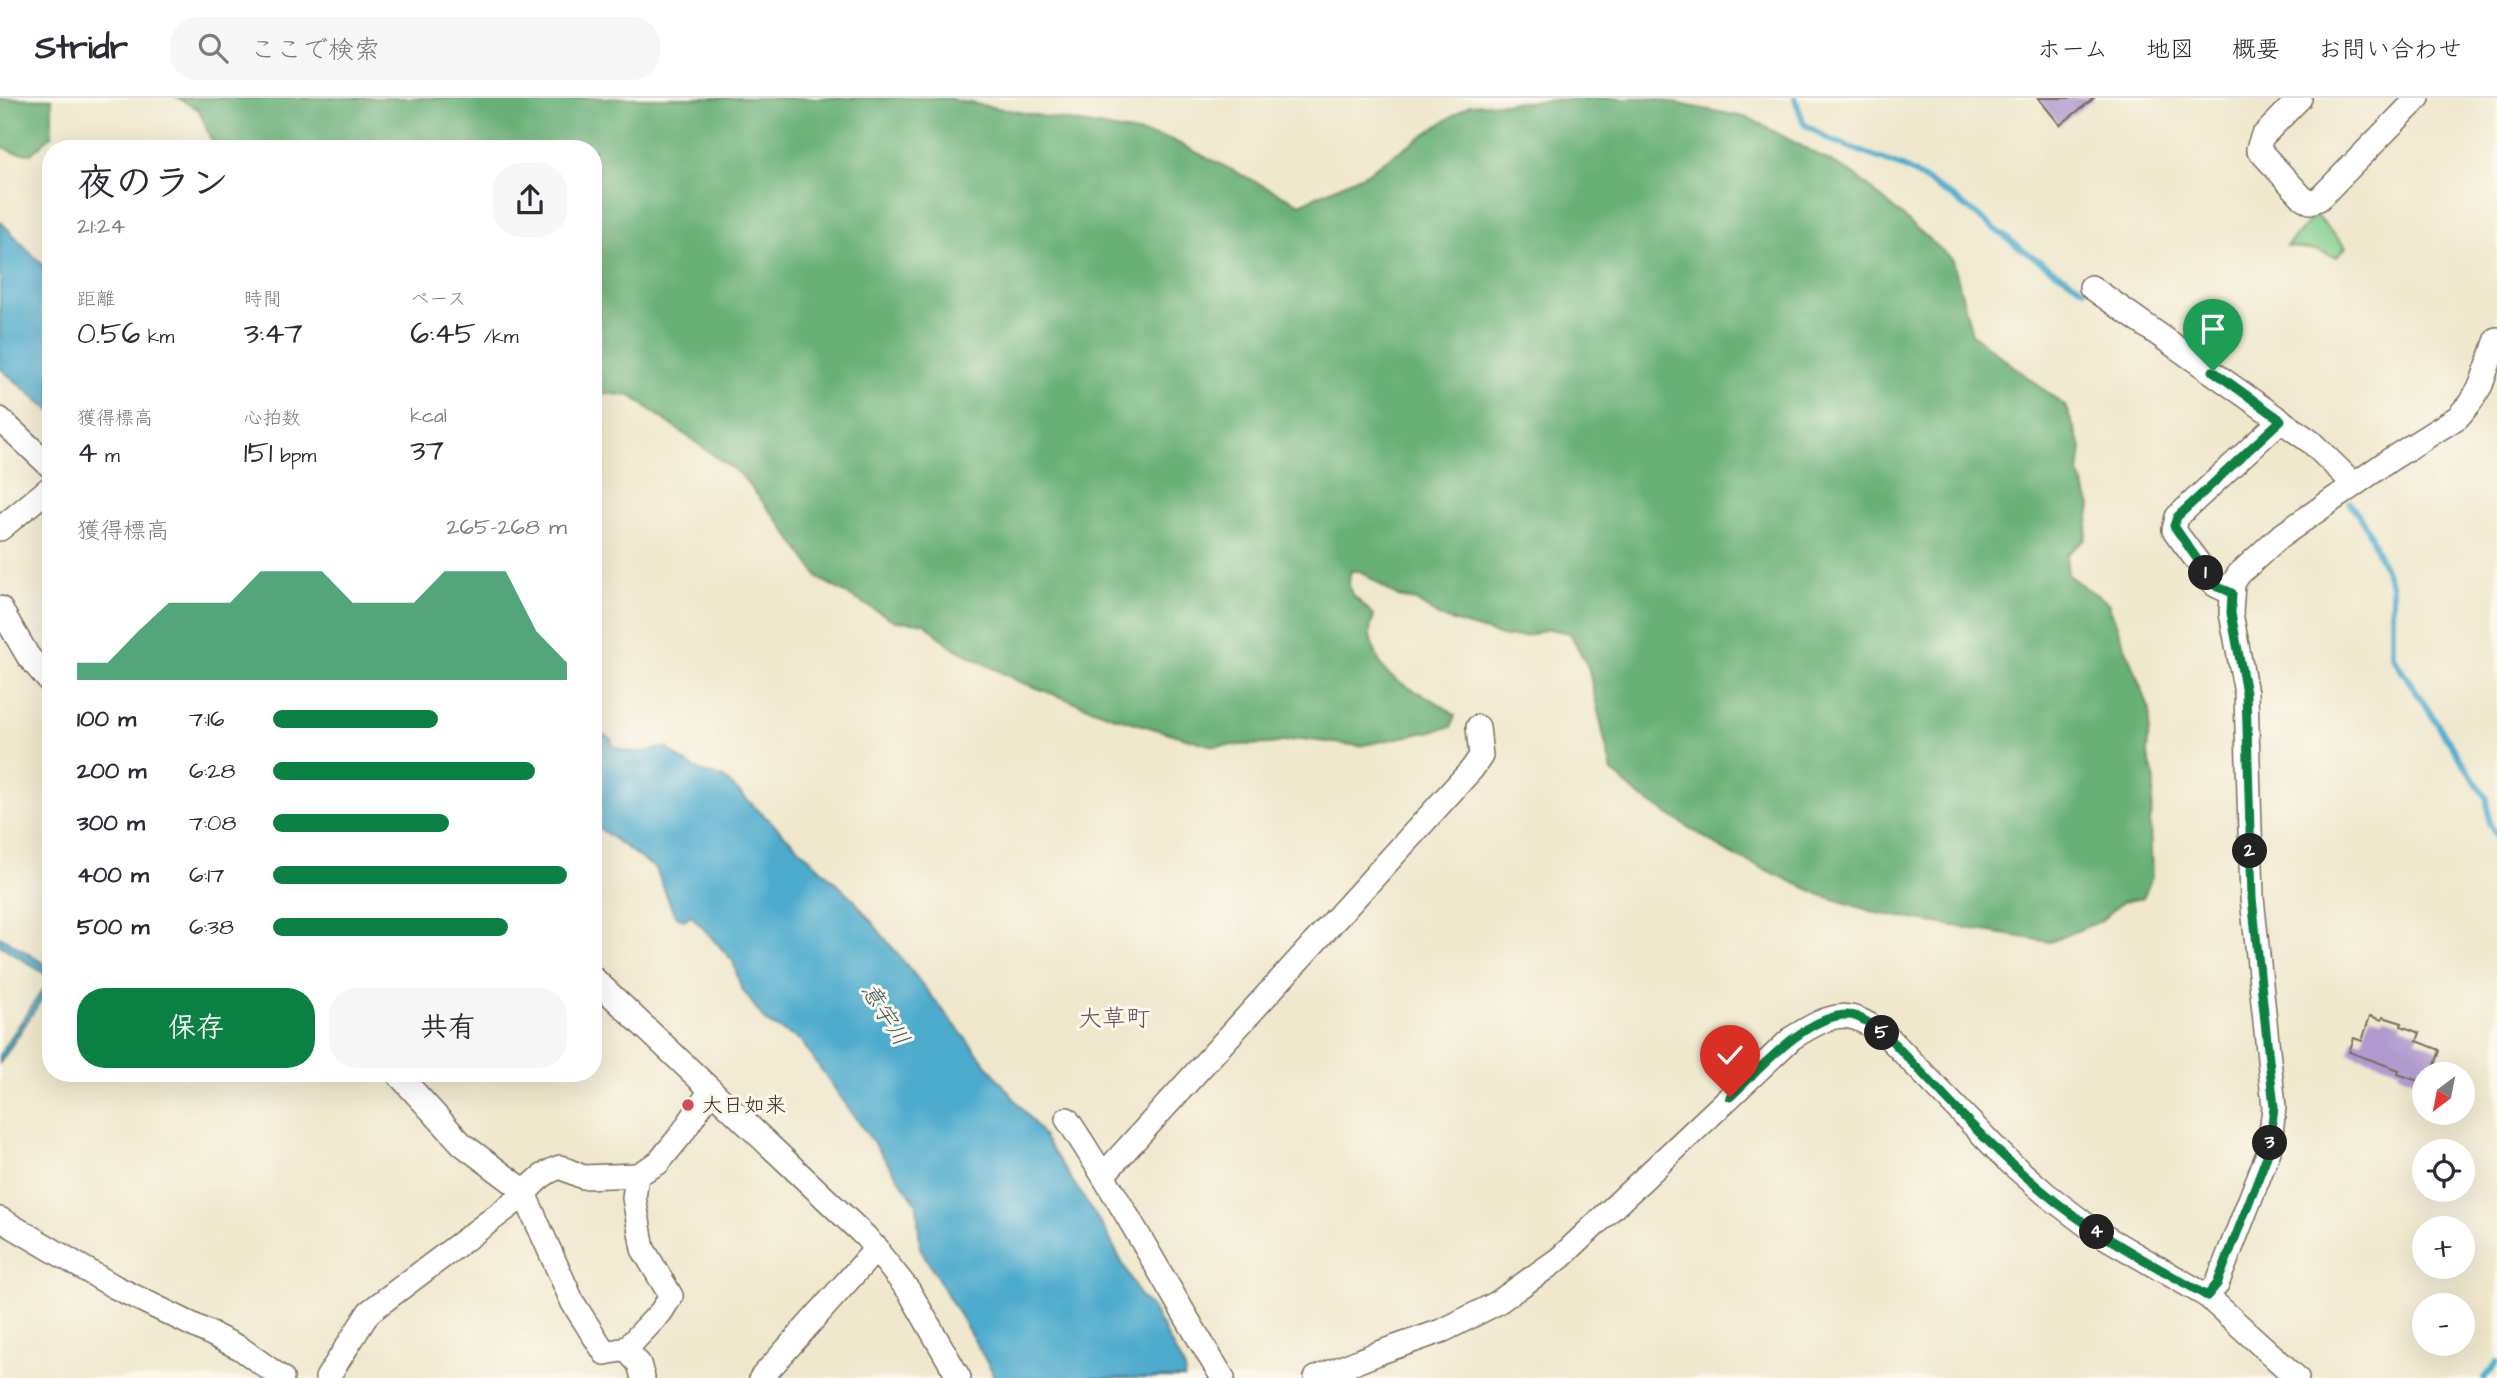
<!DOCTYPE html>
<html lang="ja">
<head>
<meta charset="utf-8">
<style>
  :root { --surface:#fff; --page:#f7f7f7; --text:#2b2b33; --muted:#7c7c81; --line:#e1e1e2; --accent:#0b8043 }
  body { margin:0; font-family:"Architects Daughter","Klee One",sans-serif; background:var(--page); color:var(--text); height:100vh; display:flex; flex-direction:column; font-size:26px; white-space:nowrap }
  * { box-sizing:border-box; margin:0 }
  p { font-size:23px; color:var(--muted) }
  .icon { flex:none; width:38px; height:38px; fill:none; stroke:currentColor; stroke-width:2; stroke-linecap:round; stroke-linejoin:round }
  .map { position:relative; flex:1; overflow:hidden }
  .drawer { position:absolute; left:42px; top:42px; width:560px; height:942px; display:flex; flex-direction:column; background:var(--surface); border-radius:28px; box-shadow:0 7px 28px #0002 }
  .drawer>* { flex:none }
  .needle { width:46px; rotate:212deg }
  .fabs { position:absolute; left:2412px; top:964px; display:grid; gap:14px }
  .fabs a { display:grid; place-items:center; width:63px; height:63px; border-radius:50%; background:var(--surface); box-shadow:0 7px 28px #0002; font-size:35px }
  .pin { position:absolute; display:grid; place-items:center; width:60px; height:60px; color:#fff; margin:-72px -30px; border-radius:50% 50% 50% 0; rotate:-45deg; box-shadow:0 0 7px #0007 }
  .pin .icon { rotate:45deg }
  .km { position:absolute; width:35px; height:35px; margin:-18px; border-radius:50%; background:#222; color:#fff; font-size:19px; line-height:35px; text-align:center }
  .round { display:grid; place-items:center; flex:none; width:74px; height:74px; border-radius:28px; background:var(--page) }
  .head { display:flex; align-items:center; justify-content:space-between; height:119px; padding:0 35px }
  h1 { font-size:38px; font-weight:600; line-height:52px }
  .metrics { display:grid; grid-template-columns:repeat(3,1fr); gap:10px; height:119px; padding:7px 35px }
  .metrics div { display:grid; align-content:center }
  .metrics b { font-size:30px; font-weight:600 }
  .metrics small { font-size:19px; font-weight:400 }
  .metrics p { font-size:19px }
  .chart { height:196px; padding:14px 35px }
  .chart p { display:flex; justify-content:space-between }
  .chart svg { width:100%; height:126px; margin-top:7px; fill:var(--accent); opacity:.7 }
  .button { display:flex; gap:14px; margin-top:auto; padding:14px 35px }
  .button a { flex:1; height:80px; border-radius:28px; background:var(--accent); color:#fff; font-size:28px; font-weight:600; line-height:80px; text-align:center }
  .button a+a { background:var(--page); color:var(--text) }
  ul { padding:0 35px; list-style:none; font-size:23px }
  li { display:grid; grid-template-columns:112px 84px 1fr; align-items:center; height:52px }
  li i { height:18px; border-radius:9px; background:var(--accent) }
  header { display:flex; align-items:center; gap:42px; box-sizing:border-box; height:98px; padding:0 35px; background:var(--surface); border-bottom:2px solid var(--line) }
  header strong { font-size:33px }
  nav { display:flex; gap:38px; margin-inline-start:auto; font-size:24px }
  .search { width:490px; height:63px; background:var(--page); display:flex; align-items:center; gap:18px; box-sizing:border-box; padding:0 24px; border-radius:28px; color:var(--muted); font-size:26px }
  .map>svg:first-child { display:block }
</style>
</head>
<body>
<header>
<strong>Stridr</strong>
<div class="search"><svg class="icon" aria-label="search" viewBox="0 0 24 24"><circle cx="10" cy="10" r="6"/><path d="M15 15l6 6"/></svg>ここで検索</div>
<nav><a>ホーム</a><a>地図</a><a>概要</a><a>お問い合わせ</a></nav>
</header>
<div class="map">
<svg width="2497" height="1280" viewBox="0 0 2497 1280">
  <rect width="100%" height="100%" fill="#fbf7ec"/>
  <filter id="ink" filterUnits="userSpaceOnUse"><feTurbulence type="fractalNoise" baseFrequency=".0143" numOctaves="2"/><feDisplacementMap in="SourceGraphic" scale="14" xChannelSelector="R" yChannelSelector="G"/><feConvolveMatrix kernelMatrix="1 2 1 2 8 2 1 2 1" color-interpolation-filters="sRGB"/></filter>
  <filter id="wash" filterUnits="userSpaceOnUse"><feTurbulence type="fractalNoise" baseFrequency=".00686" numOctaves="4" result="noise"/><feDisplacementMap in="SourceGraphic" scale="28" xChannelSelector="R" yChannelSelector="G"/><feGaussianBlur stdDeviation="1.57" result="paint"/><feColorMatrix in="noise" values="0 0 0 0 0 0 0 0 0 0 0 0 0 0 0 0 0 1.4 0 .05"/><feComposite in="paint" operator="in"/></filter>
  <g filter="url(#wash)">
    <rect width="100%" height="100%" fill="#efe8cd"/>
    <path fill="#82cd8b" stroke="#5e7c54" stroke-width="2" d="M 2315,117 L 2346,149 L 2337,159 L 2315,152 L 2286,148 Z"/>
    <g fill="#69b077" stroke="#526d4a" stroke-width="2">
      <path d="M 0,0 L 52,1 L 52,37 L 31,56 L 13,54 L 0,47 Z"/>
      <path d="M 178,0 L 951,0 L 953,2 L 1170,41 L 1300,106 L 1365,76 L 1469,7 L 1597,0 L 1649,0 L 1749,20 L 1854,76 L 1953,162 L 1972,236 L 2065,308 L 2082,350 L 2079,376 L 2091,408 L 2085,442 L 2066,457 L 2068,477 C 2081,488 2095,494 2108,505 L 2150,613 L 2147,655 L 2155,682 L 2150,725 L 2152,779 L 2143,800 L 2122,804 L 2101,823 L 2050,844 L 1877,815 L 1821,797 L 1729,755 L 1638,697 L 1612,674 L 1588,569 L 1570,535 L 1548,531 L 1526,538 L 1505,539 L 1440,519 L 1416,503 L 1398,499 L 1360,473 L 1351,473 C 1343,500 1361,499 1374,519 C 1368,532 1369,541 1376,555 C 1378,561 1382,569 1386,574 C 1406,593 1436,599 1455,618 L 1451,629 L 1359,648 L 1301,641 L 1270,646 L 1213,648 L 1115,619 L 1018,583 L 950,548 L 925,525 L 895,523 L 820,481 L 780,425 L 740,376 L 631,298 L 602,295 L 593,306 L 593,51 L 215,51 L 199,12 Z"/>
    </g>
    <g fill="#4eabcd" stroke="#446a76" stroke-width="2">
      <path d="M 0,123 L 51,176 L 51,313 L 0,270 Z"/>
      <path d="M 593,630 L 611,641 L 613,648 C 635,658 644,654 666,649 C 677,658 690,670 704,674 C 713,676 717,677 725,681 L 854,802 L 1037,1029 L 1106,1134 L 1139,1197 L 1152,1210 L 1185,1272 L 1184,1280 L 994,1280 L 991,1271 L 920,1150 L 917,1106 L 800,942 L 766,924 L 741,890 L 733,863 L 691,817 L 684,822 L 674,816 L 656,771 L 593,726 Z"/>
      <path d="M 0,838 L 51,870 L 51,880 L 0,847 Z"/>
      <path d="M 43,891 L 47,893 L 0,965 L 0,956 Z"/>
    </g>
    <g fill="none" stroke-linecap="round" stroke-linejoin="round">
      <g stroke="#4eabcd" stroke-width="6">
        <path d="M 1795,0 L 1804,26 L 1828,41 L 1905,70 L 1924,81 L 1954,100 L 2024,153 L 2084,191"/>
        <path d="M 2349,404 L 2366,428 L 2392,488 L 2392,557 L 2487,701 L 2489,725 L 2497,739"/>
        <path d="M 2484,1280 L 2497,1265"/>
      </g>
    </g>
    <g id="blocks">
      <g fill="#af99ce">
        <path d="M 2038,0 L 2094,0 L 2060,27 Z"/>
        <path d="M 2370,918 L 2382,922 L 2383,919 L 2402,925 L 2401,928 L 2420,935 L 2417,943 L 2440,952 L 2432,976 L 2424,976 L 2424,985 L 2398,976 L 2399,972 L 2349,954 L 2354,940 L 2362,943 Z"/>
      </g>
    </g>
  </g>
  <g filter="url(#ink)">
    <use href="#blocks" fill-opacity="0" stroke="#7a6c5b" stroke-width="2"/>
    <g fill="none" stroke-linecap="round" stroke-linejoin="round">
      <g stroke="#7a6c5b" stroke-width="26">
        <g id="minor">
          <path d="M 2300,0 L 2262,39 L 2258,51 L 2303,100 L 2310,104 L 2319,101 L 2418,0"/>
          <path d="M 2091,189 L 2311,344 L 2354,386"/>
          <path d="M 0,321 L 51,369"/>
          <path d="M 0,431 L 51,389"/>
          <path d="M 2232,495 L 2215,487 L 2174,432 L 2177,419 L 2281,322"/>
          <path d="M 0,510 L 28,558 L 51,585"/>
          <path d="M 593,880 L 866,1139 L 909,1193 L 959,1280"/>
          <path d="M 1067,1021 C 1123,1104 1169,1194 1223,1280"/>
          <path d="M 1104,1076 L 1472,671 L 1481,658 L 1478,629"/>
          <path d="M 637,1077 L 658,1065 L 681,1037 L 711,992"/>
          <path d="M 0,1121 L 115,1189 L 240,1250 L 282,1280"/>
          <path d="M 2207,1198 L 2217,1186 L 2269,1053 L 2274,1009 L 2252,800 L 2246,595 L 2231,515 L 2233,485 L 2239,476 L 2278,440 L 2388,363 L 2458,319 L 2470,305 L 2481,287 L 2497,241"/>
          <path d="M 626,1251 L 639,1266 L 643,1280"/>
          <path d="M 327,1280 L 369,1214 L 523,1098 C 534,1084 543,1075 560,1069 L 583,1079 L 637,1077 L 634,1100 L 643,1151 L 671,1198 L 661,1214 L 626,1251 L 605,1255 L 573,1205 L 527,1102 L 526,1094 L 462,1046 L 397,975"/>
          <path d="M 761,1280 L 877,1150"/>
          <path d="M 1316,1280 L 1381,1254 L 1444,1232 L 1497,1205 L 1560,1160 L 1792,940 C 1836,913 1848,909 1890,941 L 2005,1060 L 2046,1096 L 2093,1132 L 2207,1198 L 2297,1280"/>
        </g>
      </g>
      <use href="#minor" stroke="#fff" stroke-width="23"/>
    </g>
  </g>
  <g fill="none" stroke-linecap="round" stroke-linejoin="round" filter="url(#ink)">
    <g stroke="#fff" stroke-width="14">
      <path id="route" d="M 1730,999 C 1758,973 1807,916 1848,917 C 1862,917 1879,933 1890,941 C 1940,993 1989,1049 2045,1095 C 2094,1136 2152,1166 2207,1198 L 2217,1186 L 2269,1053 L 2274,1009 L 2252,800 L 2246,595 L 2231,515 L 2232,495 L 2215,487 L 2174,428 L 2177,419 L 2281,322 L 2213,273"/>
    </g>
    <use href="#route" stroke="#0b8043" stroke-width="9"/>
  </g>
  <circle fill="#d1495b" stroke="#fbf7ec" stroke-width="2.5" cx="688" cy="1007" r="7"/>
  <g text-anchor="middle" stroke-width="6" stroke-linejoin="round" paint-order="stroke">
    <g font-size="21" fill="#3b2a1e" stroke="#fbf7ec" text-anchor="start">
      <text x="702" y="1014">大日如来</text>
    </g>
    <g font-size="23" font-style="italic" fill="#42575b" stroke="#fbf7ec">
      <text transform="translate(886 916) rotate(58)" y="8">意宇川</text>
    </g>
    <g font-size="24" fill="#64515c" stroke="#fbf7ec">
      <text x="1114" y="928">大草町</text>
    </g>
  </g>
</svg>
<div class="fabs">
<a><svg class="needle" viewBox="-14 -14 28 28"><path d="M0-13l5 13h-10z" fill="#e53935"/><path d="M0 13l5-13h-10z" fill="#7c7c81"/></svg></a>
<a><svg class="icon" aria-label="locate" viewBox="0 0 24 24"><circle cx="12" cy="12" r="6"/><path d="M12 2v4M12 18v4M2 12h4M18 12h4"/></svg></a>
<a>+</a>
<a>−</a>
</div>
<div class="pin" style="left:2213px;top:273px;background:#1e9e55"><svg class="icon" aria-label="arrive" viewBox="0 0 24 24"><path d="M6 21V4h12l-3 4 3 4H6"/></svg></div>
<div class="pin" style="left:1730px;top:999px;background:#d93025"><svg class="icon" aria-label="check" viewBox="0 0 24 24"><path d="M5 12l5 5 9-10"/></svg></div>
<b class="km" style="left:2206px;top:475px">1</b>
<b class="km" style="left:2250px;top:753px">2</b>
<b class="km" style="left:2270px;top:1045px">3</b>
<b class="km" style="left:2097px;top:1134px">4</b>
<b class="km" style="left:1882px;top:935px">5</b>
<section class="drawer">
<div class="head"><div><h1>夜のラン</h1><p>21:24</p></div><a class="round"><svg class="icon" aria-label="share" viewBox="0 0 24 24"><path d="M12 15V3M7 8l5-5 5 5M5 13v7h14v-7"/></svg></a></div>
<div class="metrics">
<div><p>距離</p><b>0.56<small> km</small></b></div>
<div><p>時間</p><b>3:47</b></div>
<div><p>ペース</p><b>6:45<small> /km</small></b></div>
</div>
<div class="metrics">
<div><p>獲得標高</p><b>4<small> m</small></b></div>
<div><p>心拍数</p><b>151<small> bpm</small></b></div>
<div><p>kcal</p><b>37</b></div>
</div>
<div class="chart"><p><span>獲得標高</span>265–268 m</p>
<svg viewBox="0 0 160 44" preserveAspectRatio="none"><path d="M0 44V38L10 38L20 27L30 17L40 17L50 17L60 6L70 6L80 6L90 17L100 17L110 17L120 6L130 6L140 6L150 27L160 38V44z"/></svg>
</div>
<ul>
<li><b>100 m</b>7:16<i style="width:56%"></i></li>
<li><b>200 m</b>6:28<i style="width:89%"></i></li>
<li><b>300 m</b>7:08<i style="width:60%"></i></li>
<li><b>400 m</b>6:17<i style="width:100%"></i></li>
<li><b>500 m</b>6:38<i style="width:80%"></i></li>
</ul>
<div class="button"><a>保存</a><a>共有</a></div>
</section>
</div>
</body>
</html>
